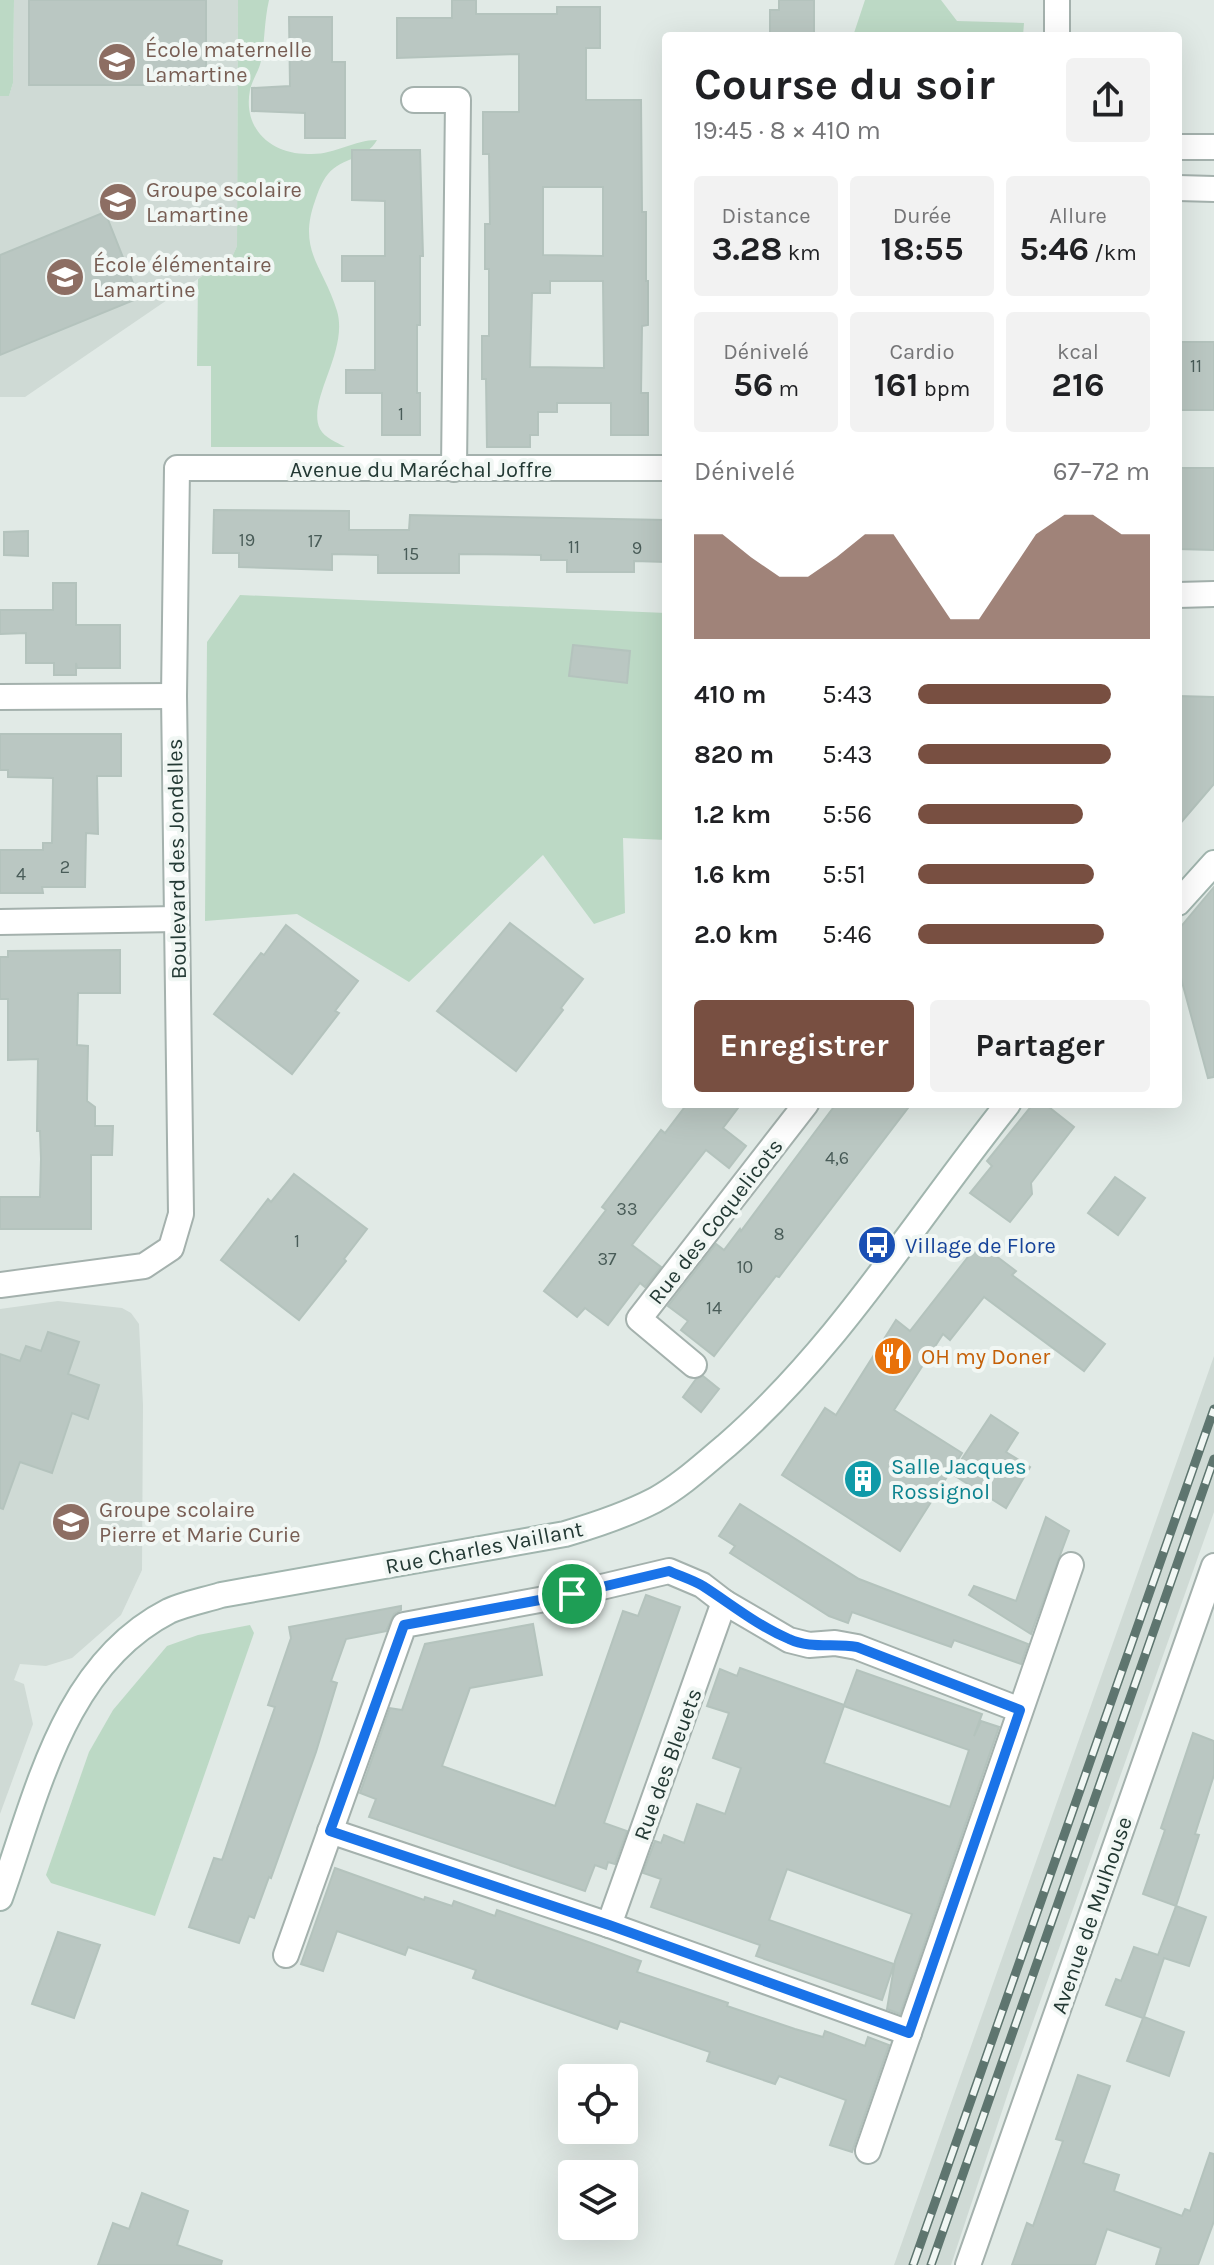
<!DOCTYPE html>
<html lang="fr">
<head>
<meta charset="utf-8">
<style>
  :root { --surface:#fff; --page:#f2f2f2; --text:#202124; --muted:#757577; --accent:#784f41 }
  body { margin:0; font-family:Karla,sans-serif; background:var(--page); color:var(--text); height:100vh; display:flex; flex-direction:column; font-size:30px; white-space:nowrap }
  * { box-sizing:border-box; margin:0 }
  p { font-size:26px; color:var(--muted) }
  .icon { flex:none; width:44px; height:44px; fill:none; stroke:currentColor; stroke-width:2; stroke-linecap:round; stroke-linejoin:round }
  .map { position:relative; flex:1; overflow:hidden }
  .side { position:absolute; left:662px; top:32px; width:520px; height:1076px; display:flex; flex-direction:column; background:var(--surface); border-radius:8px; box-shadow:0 8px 32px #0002 }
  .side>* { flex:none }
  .buttons { position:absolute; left:558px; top:2064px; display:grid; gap:16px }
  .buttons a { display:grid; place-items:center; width:80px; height:80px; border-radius:8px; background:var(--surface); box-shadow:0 8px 32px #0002; font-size:40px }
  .pin { position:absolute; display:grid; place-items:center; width:68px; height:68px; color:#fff; margin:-34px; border:4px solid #fff; border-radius:50%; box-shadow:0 2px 8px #0007 }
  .round { display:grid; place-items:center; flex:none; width:84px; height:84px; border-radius:8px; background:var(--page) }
  .head { display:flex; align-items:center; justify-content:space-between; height:136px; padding:0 32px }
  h1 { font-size:44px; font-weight:700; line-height:60px }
  .metrics { display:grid; grid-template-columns:repeat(3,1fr); gap:12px; height:136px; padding:8px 32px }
  .metrics div { display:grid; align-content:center; border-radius:8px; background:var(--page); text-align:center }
  .metrics b { font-size:34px; font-weight:700 }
  .metrics small { font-size:22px; font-weight:400 }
  .metrics p { font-size:22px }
  .chart { height:224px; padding:16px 32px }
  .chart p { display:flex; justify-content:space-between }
  .chart svg { width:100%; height:144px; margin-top:8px; fill:var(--accent); opacity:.7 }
  .cta { display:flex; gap:16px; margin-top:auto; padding:16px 32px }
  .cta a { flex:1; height:92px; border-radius:8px; background:var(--accent); color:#fff; font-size:32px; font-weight:700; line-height:92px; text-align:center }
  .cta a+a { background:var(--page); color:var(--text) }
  ul { padding:0 32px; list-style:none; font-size:26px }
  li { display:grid; grid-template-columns:128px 96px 1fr; align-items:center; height:60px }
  li i { height:20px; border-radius:10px; background:var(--accent) }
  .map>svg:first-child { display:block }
</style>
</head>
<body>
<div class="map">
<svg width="1214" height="2265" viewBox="0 0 1214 2265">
  <rect width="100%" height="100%" fill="#e1eae6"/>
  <g fill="#cfdad5">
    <path d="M 14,0 L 238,0 L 237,246 L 233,255 L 25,397 L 0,397 L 0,96 L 9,96 L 13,83 Z"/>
    <path d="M 58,1301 L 122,1308 L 131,1313 L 139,1324 L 143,1405 L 142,1570 L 121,1615 L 72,1658 L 46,1666 L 20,1664 L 14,1680 L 24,1684 L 33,1724 L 0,1814 L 0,1309 Z"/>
    <path d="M 1214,1356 L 1214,1512 L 1013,2078 L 951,2265 L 894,2265 Z"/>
  </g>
  <g fill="#bcd9c5">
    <path d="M 0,0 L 14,0 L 13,83 L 9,96 L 0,96 Z"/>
    <path d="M 238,0 L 269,0 C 264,22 265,41 261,61 C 259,71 252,80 250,90 C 242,131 274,156 312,154 C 336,154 354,140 377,140 C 366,160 342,157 328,174 C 322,181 318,192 315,201 C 297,251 324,267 337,311 C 349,351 306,401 320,429 C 325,438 336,442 345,447 L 211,447 L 211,366 L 197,366 L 198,279 L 233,255 L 237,246 Z"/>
    <path d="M 865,0 L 941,0 L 957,21 L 1024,23 L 1023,36 L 853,36 Z"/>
    <path d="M 240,595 L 666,613 L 666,840 L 623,838 L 625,913 L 594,924 L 543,855 L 409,982 L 297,914 L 205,921 L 207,642 Z"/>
    <path d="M 250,1625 L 254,1633 L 155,1916 L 51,1883 L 46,1875 L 89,1752 L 113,1710 L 167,1646 L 198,1635 Z"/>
  </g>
  <g fill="#bac7c2" stroke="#b4c3bd" stroke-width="2" fill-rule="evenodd">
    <rect x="29" y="0" width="177" height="85"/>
    <path d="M 452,0 L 476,0 L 476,14 L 557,14 L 557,7 L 600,7 L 600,48 L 586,48 L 586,100 L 641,100 L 642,212 L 646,212 L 646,281 L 648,281 L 648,325 L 642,326 L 641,393 L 648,393 L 648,435 L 611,435 L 611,403 L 557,403 L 557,412 L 538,412 L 538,435 L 530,435 L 530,447 L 487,447 L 486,379 L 482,379 L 482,336 L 489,336 L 489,269 L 485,269 L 485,224 L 490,224 L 489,154 L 483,154 L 483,112 L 519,112 L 519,54 L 397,58 L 397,18 L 452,18 ZM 543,187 L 603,187 L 603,256 L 543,255 ZM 550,281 L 603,281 L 604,368 L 530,367 L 532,293 L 550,293 Z"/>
    <path d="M 779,0 L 814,0 L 814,36 L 770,36 L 770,10 L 779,10 Z"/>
    <path d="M 289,17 L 332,17 L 332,62 L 345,62 L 345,138 L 305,138 L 305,113 L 252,111 L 252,88 L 290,86 Z"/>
    <path d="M 352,150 L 420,150 L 423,256 L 420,256 L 420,325 L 417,325 L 417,393 L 420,393 L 420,435 L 382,435 L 382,393 L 346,393 L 346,370 L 375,370 L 375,281 L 342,281 L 342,256 L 385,256 L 385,201 L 352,200 Z"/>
    <path d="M 105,212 L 139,298 L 0,355 L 0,255 Z"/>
    <rect x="1178" y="342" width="36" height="68"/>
    <path d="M 1178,468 L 1214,468 L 1214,550 L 1178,549 Z"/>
    <path d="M 214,510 L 349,511 L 349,530 L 409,530 L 410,515 L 666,520 L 666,562 L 634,561 L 634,572 L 567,572 L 567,560 L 541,560 L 541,555 L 459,554 L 459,573 L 378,573 L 378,555 L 332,554 L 332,570 L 239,567 L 239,553 L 213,553 Z"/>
    <path d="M 28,531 L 28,556 L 4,555 L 4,532 Z"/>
    <path d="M 53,583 L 76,583 L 76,625 L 120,625 L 120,668 L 77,668 L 76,663 L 76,675 L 54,675 L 54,663 L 26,663 L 26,633 L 0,634 L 0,610 L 53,610 Z"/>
    <path d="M 573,645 L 630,651 L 627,683 L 569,676 Z"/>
    <path d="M 1178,696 L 1214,697 L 1214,784 L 1178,826 Z"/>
    <path d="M 0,734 L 121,734 L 121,776 L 97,776 L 98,834 L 86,833 L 85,887 L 42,887 L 43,893 L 0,893 L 0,850 L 43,850 L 43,843 L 52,843 L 53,778 L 8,777 L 8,770 L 0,770 Z"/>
    <path d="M 1214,887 L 1214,1077 L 1208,1078 L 1178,967 L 1178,930 Z"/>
    <path d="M 510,923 L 583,979 L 561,1008 L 563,1010 L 516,1071 L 437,1011 Z"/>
    <path d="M 286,925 L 358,981 L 335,1011 L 339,1013 L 292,1074 L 214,1014 L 261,953 L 264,955 Z"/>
    <path d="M 120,950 L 120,993 L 78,993 L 77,1045 L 88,1046 L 87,1101 L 95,1107 L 95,1126 L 113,1126 L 112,1155 L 91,1155 L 91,1229 L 0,1229 L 0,1197 L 40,1197 L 41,1159 L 40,1131 L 37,1131 L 38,1059 L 8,1060 L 8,999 L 0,999 L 0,957 L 8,957 L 8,951 Z"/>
    <path d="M 687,1104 L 741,1104 L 723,1128 L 746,1146 L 729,1168 L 706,1150 L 648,1224 L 632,1245 L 661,1267 L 645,1287 L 640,1283 L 608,1325 L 585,1308 L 577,1317 L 544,1291 L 606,1210 L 602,1207 L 661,1130 L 665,1133 Z"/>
    <path d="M 836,1104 L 911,1104 L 779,1277 L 776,1276 L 714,1356 L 681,1330 L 688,1321 L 668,1306 L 716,1244 L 724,1250 L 740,1229 L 741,1231 Z"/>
    <path d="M 1033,1104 L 1045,1104 L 1074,1127 L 1031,1183 L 1032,1194 L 1010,1222 L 970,1193 L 992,1166 L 987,1161 Z"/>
    <path d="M 294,1174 L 367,1229 L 344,1259 L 346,1261 L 299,1320 L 221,1260 L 268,1199 L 271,1202 Z"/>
    <path d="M 1115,1177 L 1145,1198 L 1118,1235 L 1088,1213 Z"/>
    <path d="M 979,1243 L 1016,1271 L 1012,1275 L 1105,1344 L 1084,1371 L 984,1297 L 950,1340 L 943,1334 L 894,1410 L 962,1453 L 900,1551 L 782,1475 L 825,1408 L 836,1415 L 896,1320 L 910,1331 Z"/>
    <path d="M 48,1332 L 79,1342 L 68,1374 L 99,1385 L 88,1419 L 72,1413 L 52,1473 L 20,1462 L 3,1509 L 0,1508 L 0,1354 L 20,1361 L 26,1346 L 41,1351 Z"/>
    <path d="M 703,1376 L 719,1389 L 701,1412 L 683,1397 L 696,1379 Z"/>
    <path d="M 991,1415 L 1018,1433 L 1006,1452 L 1030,1467 L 1006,1508 L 952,1474 Z"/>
    <path d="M 740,1504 L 859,1579 L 1028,1644 L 1021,1664 L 954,1640 L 951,1647 L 852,1612 L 848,1623 L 829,1616 L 730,1553 L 735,1546 L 719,1536 Z"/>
    <path d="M 1046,1517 L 1069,1531 L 1031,1634 L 969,1595 L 974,1586 L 1016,1601 Z"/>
    <path d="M 646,1595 L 680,1607 L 604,1823 L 627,1831 L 615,1864 L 608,1862 L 606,1869 L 595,1865 L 585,1891 L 369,1817 L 376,1799 L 360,1793 L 390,1708 L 402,1710 L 425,1644 L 533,1624 L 542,1675 L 470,1688 L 442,1766 L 555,1806 L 623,1611 L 638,1616 Z"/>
    <path d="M 401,1606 L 401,1610 L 394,1614 L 386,1631 L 346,1639 L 331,1681 L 337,1683 L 316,1752 L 271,1878 L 269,1877 L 254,1918 L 249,1916 L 239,1943 L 189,1927 L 214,1858 L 222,1860 L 275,1707 L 268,1705 L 291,1638 L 289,1627 Z"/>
    <path d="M 740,1668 L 844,1705 L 857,1670 L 982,1714 L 974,1736 L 981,1721 L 999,1727 L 900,2014 L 887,2009 L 895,1961 L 912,1914 L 787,1869 L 769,1920 L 894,1964 L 882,2000 L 756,1956 L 760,1945 L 651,1907 L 661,1879 L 643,1873 L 655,1841 L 661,1843 L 664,1835 L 684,1843 L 697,1804 L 725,1814 L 741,1768 L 713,1758 L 729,1713 L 707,1706 L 720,1669 L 737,1676 ZM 844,1706 L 969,1750 L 950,1807 L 824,1763 Z"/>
    <path d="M 1193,1733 L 1214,1741 L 1214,1775 L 1195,1834 L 1199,1835 L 1176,1906 L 1143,1894 L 1165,1830 L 1161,1828 Z"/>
    <path d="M 335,1868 L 424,1900 L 425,1897 L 452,1906 L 454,1901 L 495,1916 L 497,1910 L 580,1939 L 641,1961 L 637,1972 L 728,2003 L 727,2006 L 795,2029 L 823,2037 L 825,2031 L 865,2046 L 868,2037 L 889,2045 L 852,2152 L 830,2145 L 846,2100 L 779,2076 L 775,2084 L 707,2061 L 710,2052 L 620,2021 L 617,2029 L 473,1978 L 476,1970 L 408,1947 L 405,1955 L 337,1931 L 323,1971 L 301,1964 Z"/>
    <path d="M 1176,1906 L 1206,1917 L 1189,1966 L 1164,1958 L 1144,2017 L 1184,2032 L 1169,2076 L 1127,2061 L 1143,2018 L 1106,2005 L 1116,1979 L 1121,1981 L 1134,1947 L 1158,1955 Z"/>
    <path d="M 58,1932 L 100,1945 L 74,2018 L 32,2004 Z"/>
    <path d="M 1078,2075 L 1110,2086 L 1083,2163 L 1119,2175 L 1114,2191 L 1182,2216 L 1185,2209 L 1190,2211 L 1210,2153 L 1214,2154 L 1214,2221 L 1198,2265 L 1156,2265 L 1161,2248 L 1107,2229 L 1095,2265 L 1012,2265 L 1027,2223 L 1033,2226 L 1063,2141 L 1056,2139 Z"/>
    <path d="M 142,2193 L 188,2211 L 177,2245 L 222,2261 L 221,2265 L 98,2265 L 113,2223 L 129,2229 Z"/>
  </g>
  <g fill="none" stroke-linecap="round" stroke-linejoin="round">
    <g stroke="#a4b1ad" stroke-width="28">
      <g id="minor">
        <path d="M 1057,0 L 1057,36"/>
        <path d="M 414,100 L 458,100 L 454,469"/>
        <path d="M 1178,147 L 1214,147"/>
        <path d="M 1178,188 L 1214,189"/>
        <path d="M 1178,595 L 1214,594"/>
        <path d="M 0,697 L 174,696"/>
        <path d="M 0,922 L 177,919"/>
        <path d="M 0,1285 L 144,1266 L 171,1248 L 181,1214 L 174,696 L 177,468 L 666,468"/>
        <path d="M 694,1365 L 639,1319 L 806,1104"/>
        <path d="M 330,1831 L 609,1925 L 909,2033"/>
        <path d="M 609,1925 L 724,1602"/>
        <path d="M 286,1955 L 404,1625 L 572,1594 L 669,1571 L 702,1585 L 724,1602 L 789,1640 L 809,1645 L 835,1643 L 857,1647 L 1020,1710"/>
        <path d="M 868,2151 L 1071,1565"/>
        <path d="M 968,2265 L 1214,1566"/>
      </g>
    </g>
    <g stroke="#a1b5ae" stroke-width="28">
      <g id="secondary">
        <path d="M 1178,903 L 1214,863"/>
        <path d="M 0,1898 C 37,1795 63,1665 169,1611 C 184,1604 205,1600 221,1595 L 565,1534 C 596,1525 626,1515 655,1500 C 682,1485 704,1464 727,1445 C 839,1347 916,1219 1008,1104"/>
      </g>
    </g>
    <use href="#minor" stroke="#fff" stroke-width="24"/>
    <use href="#secondary" stroke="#fff" stroke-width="24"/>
    <g stroke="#5e756f" stroke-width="9">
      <g id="rail">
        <path d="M 913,2265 L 1214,1409"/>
        <path d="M 931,2265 L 1214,1459"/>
      </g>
    </g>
    <use href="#rail" stroke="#f1f7f4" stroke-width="6" stroke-dasharray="18" stroke-linecap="butt"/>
  </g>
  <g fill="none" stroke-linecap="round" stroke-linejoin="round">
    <g stroke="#fff" stroke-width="16">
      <path id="route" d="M 669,1571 C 680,1576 693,1580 703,1586 C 731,1604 758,1626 789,1639 C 810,1649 834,1643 857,1647 L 1020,1710 L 909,2033 L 609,1925 L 330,1831 L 404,1625 L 572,1594 Z"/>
    </g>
    <use href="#route" stroke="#1a73e8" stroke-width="10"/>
  </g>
  <defs>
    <g id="school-disc" transform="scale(2)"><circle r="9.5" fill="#8d6e63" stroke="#f1f7f4"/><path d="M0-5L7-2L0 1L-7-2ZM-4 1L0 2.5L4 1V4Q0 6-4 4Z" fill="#fff"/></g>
    <g id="bus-disc" transform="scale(2)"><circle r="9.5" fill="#1a4fb4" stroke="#f1f7f4"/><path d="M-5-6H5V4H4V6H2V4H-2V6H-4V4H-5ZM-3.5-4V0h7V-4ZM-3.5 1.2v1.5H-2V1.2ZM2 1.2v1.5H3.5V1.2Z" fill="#fff"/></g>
    <g id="restaurant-disc" transform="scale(2)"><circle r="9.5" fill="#e8710a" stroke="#f1f7f4"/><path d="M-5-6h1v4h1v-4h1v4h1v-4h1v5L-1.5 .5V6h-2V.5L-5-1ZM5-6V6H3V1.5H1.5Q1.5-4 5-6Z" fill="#fff"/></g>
    <g id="building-disc" transform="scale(2)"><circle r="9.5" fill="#0f9aa8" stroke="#f1f7f4"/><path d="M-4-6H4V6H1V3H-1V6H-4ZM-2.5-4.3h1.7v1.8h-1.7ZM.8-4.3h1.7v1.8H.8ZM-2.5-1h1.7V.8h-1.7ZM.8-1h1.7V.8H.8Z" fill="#fff"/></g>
  </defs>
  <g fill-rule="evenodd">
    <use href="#school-disc" x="117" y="62"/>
    <use href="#school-disc" x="118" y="202"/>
    <use href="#school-disc" x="65" y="277"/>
    <use href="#bus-disc" x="877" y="1245"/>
    <use href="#restaurant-disc" x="893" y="1356"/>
    <use href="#building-disc" x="863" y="1479"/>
    <use href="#school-disc" x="71" y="1522"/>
  </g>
  <g text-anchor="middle" stroke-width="8" stroke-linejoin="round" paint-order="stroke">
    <g font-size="18" fill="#495c58">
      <text x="1196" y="372">11</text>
      <text x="401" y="420">1</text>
      <text x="247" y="546">19</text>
      <text x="315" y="547">17</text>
      <text x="574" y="553">11</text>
      <text x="637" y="554">9</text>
      <text x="411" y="560">15</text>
      <text x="65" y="873">2</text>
      <text x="21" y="880">4</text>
      <text x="837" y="1164">4,6</text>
      <text x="627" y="1215">33</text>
      <text x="779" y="1240">8</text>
      <text x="297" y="1247">1</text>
      <text x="607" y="1265">37</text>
      <text x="745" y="1273">10</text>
      <text x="714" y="1314">14</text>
    </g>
    <g font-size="22" fill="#785e54" stroke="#f1f7f4" text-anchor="start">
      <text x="145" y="57">École maternelle<tspan x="145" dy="25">Lamartine</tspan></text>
      <text x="146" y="197">Groupe scolaire<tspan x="146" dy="25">Lamartine</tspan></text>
      <text x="93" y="272">École élémentaire<tspan x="93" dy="25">Lamartine</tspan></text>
      <text x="99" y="1517">Groupe scolaire<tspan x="99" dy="25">Pierre et Marie Curie</tspan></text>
    </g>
    <g font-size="22" fill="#233934" stroke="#f1f7f4">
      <text x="421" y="477">Avenue du Maréchal Joffre</text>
      <text transform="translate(176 859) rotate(-91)" y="8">Boulevard des Jondelles</text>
      <text transform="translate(715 1221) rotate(-52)" y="8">Rue des Coquelicots</text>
      <text transform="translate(484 1547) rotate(-11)" y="8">Rue Charles Vaillant</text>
      <text transform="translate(667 1764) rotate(-70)" y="8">Rue des Bleuets</text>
      <text transform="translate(1091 1915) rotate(-71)" y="8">Avenue de Mulhouse</text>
    </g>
    <g font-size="22" fill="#164399" stroke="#f1f7f4" text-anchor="start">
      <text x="905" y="1253">Village de Flore</text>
    </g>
    <g font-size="22" fill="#c56008" stroke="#f1f7f4" text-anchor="start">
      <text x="921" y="1364">OH my Doner</text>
    </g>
    <g font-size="22" fill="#0d838f" stroke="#f1f7f4" text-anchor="start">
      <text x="891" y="1474">Salle Jacques<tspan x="891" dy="25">Rossignol</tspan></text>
    </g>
  </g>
</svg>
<div class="buttons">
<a><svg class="icon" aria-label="locate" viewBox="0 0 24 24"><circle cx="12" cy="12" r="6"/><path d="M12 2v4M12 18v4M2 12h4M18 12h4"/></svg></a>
<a><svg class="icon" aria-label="layers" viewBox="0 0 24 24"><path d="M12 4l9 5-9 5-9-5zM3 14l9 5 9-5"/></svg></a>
</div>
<div class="pin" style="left:572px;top:1594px;background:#1e9e55"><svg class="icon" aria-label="arrive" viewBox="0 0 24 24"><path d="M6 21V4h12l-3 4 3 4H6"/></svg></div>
<section class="side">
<div class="head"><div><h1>Course du soir</h1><p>19:45 · 8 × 410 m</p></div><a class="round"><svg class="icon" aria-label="share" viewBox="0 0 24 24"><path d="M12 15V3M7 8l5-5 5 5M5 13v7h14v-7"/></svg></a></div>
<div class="metrics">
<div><p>Distance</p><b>3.28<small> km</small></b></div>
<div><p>Durée</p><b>18:55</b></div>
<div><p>Allure</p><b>5:46<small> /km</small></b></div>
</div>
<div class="metrics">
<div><p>Dénivelé</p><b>56<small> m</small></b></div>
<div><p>Cardio</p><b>161<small> bpm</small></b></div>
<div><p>kcal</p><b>216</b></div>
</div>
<div class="chart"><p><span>Dénivelé</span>67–72 m</p>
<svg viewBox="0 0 160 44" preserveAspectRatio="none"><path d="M0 44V12L10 12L20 19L30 25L40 25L50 19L60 12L70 12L80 25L90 38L100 38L110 25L120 12L130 6L140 6L150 12L160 12V44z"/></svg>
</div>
<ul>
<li><b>410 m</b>5:43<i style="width:83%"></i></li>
<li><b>820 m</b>5:43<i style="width:83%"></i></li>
<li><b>1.2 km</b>5:56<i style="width:71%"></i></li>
<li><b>1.6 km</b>5:51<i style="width:76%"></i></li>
<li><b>2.0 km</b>5:46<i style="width:80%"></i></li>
</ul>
<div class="cta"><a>Enregistrer</a><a>Partager</a></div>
</section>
</div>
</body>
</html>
